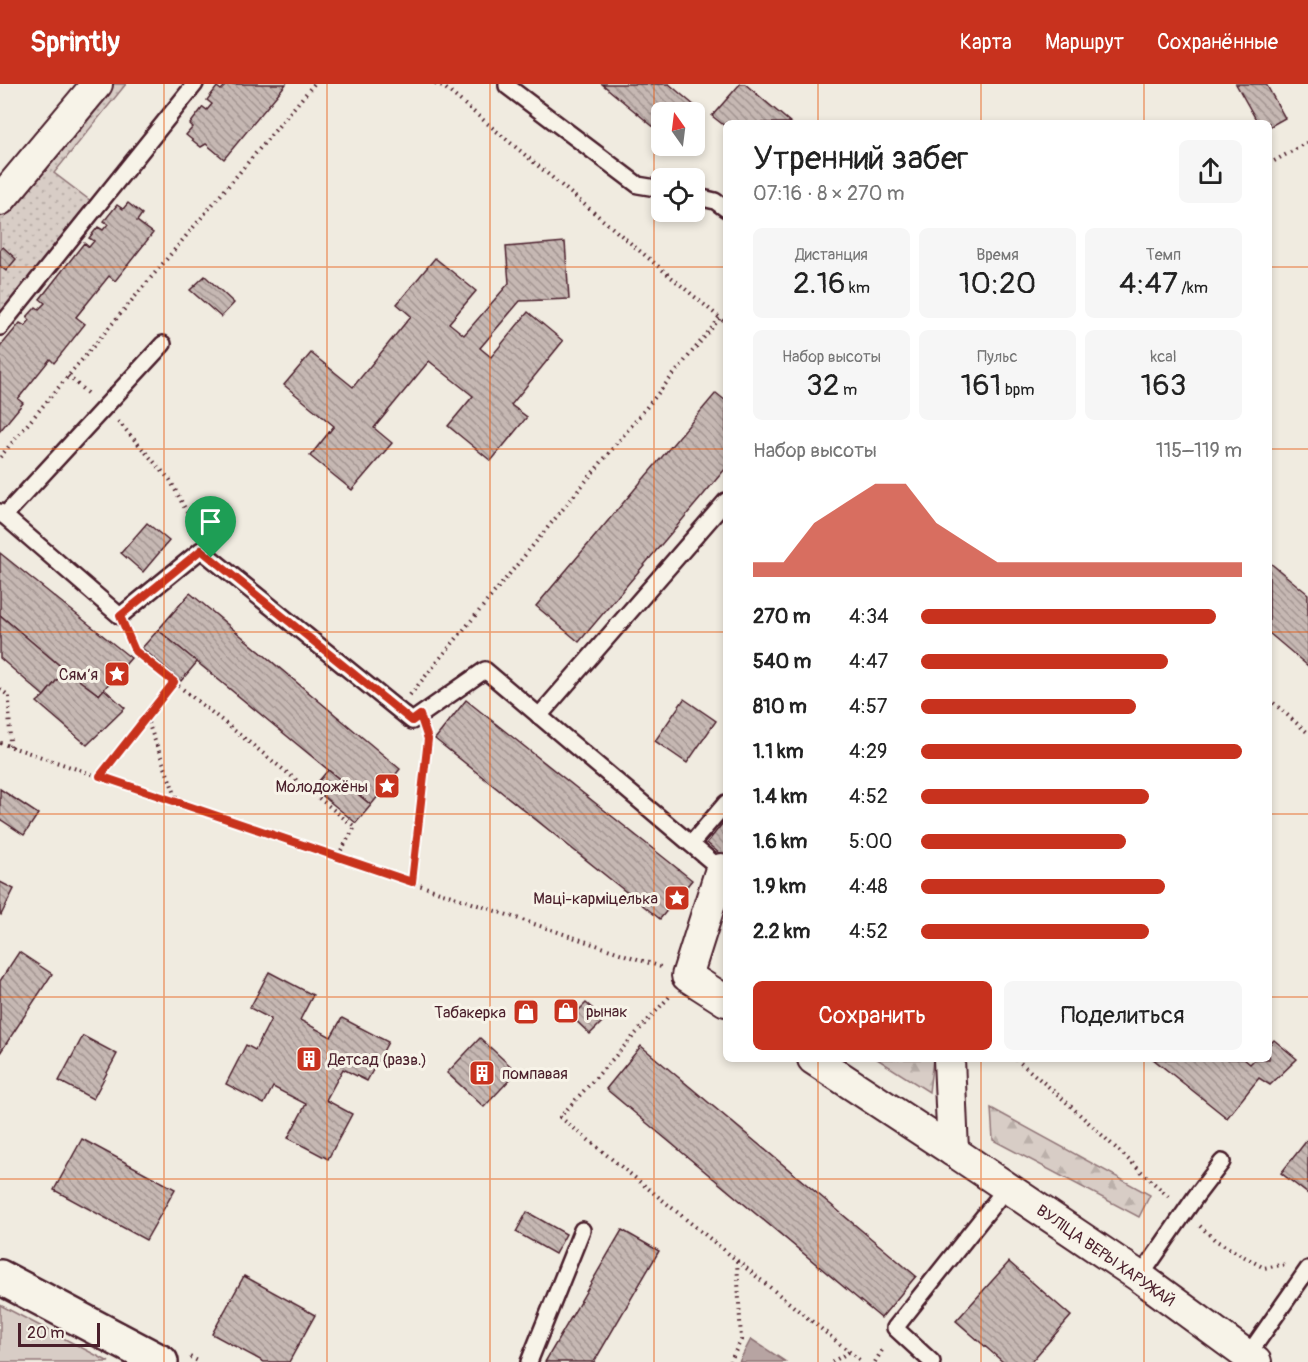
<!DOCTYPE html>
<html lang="ru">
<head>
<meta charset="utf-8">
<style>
  :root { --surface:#fff; --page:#f6f6f6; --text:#222; --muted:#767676; --accent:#c8321e }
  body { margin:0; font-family:Pangolin,sans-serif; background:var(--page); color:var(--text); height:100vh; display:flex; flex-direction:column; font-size:22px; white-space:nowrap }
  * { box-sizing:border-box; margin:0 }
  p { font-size:20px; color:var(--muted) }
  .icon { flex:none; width:33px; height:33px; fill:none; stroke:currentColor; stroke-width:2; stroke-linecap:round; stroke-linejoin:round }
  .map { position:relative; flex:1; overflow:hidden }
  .panel { position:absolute; left:723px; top:36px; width:549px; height:942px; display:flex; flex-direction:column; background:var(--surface); border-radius:9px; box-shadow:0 3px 9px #0003 }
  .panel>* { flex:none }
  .needle { width:39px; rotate:346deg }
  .fabs { position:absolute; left:651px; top:18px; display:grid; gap:12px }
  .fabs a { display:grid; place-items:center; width:54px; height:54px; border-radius:9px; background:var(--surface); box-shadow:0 3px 9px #0003; font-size:30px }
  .scale { position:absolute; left:18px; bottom:15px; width:82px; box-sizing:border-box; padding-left:6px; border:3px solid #4a1f2b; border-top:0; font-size:16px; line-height:21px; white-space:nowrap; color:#4a1f2b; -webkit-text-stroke:4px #f7f3e8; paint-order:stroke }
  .pin { position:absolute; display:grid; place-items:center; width:51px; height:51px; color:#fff; margin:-62px -26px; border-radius:50% 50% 50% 0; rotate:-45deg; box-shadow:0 0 6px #0007 }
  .pin .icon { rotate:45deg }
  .round { display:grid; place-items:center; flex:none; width:63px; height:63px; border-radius:9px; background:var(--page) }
  .headline { display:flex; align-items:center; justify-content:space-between; height:102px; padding:0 30px }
  h1 { font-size:33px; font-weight:600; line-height:45px }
  .figures { display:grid; grid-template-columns:repeat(3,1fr); gap:9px; height:102px; padding:6px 30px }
  .figures div { display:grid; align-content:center; border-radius:9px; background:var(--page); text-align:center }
  .figures b { font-size:30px; font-weight:600 }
  .figures small { font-size:16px; font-weight:400 }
  .figures p { font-size:16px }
  .chart { height:168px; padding:12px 30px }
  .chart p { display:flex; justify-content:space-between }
  .chart svg { width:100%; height:108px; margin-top:6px; fill:var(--accent); opacity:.7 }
  .primary-button { display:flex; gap:12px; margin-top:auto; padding:12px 30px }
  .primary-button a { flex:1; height:69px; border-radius:9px; background:var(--accent); color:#fff; font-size:24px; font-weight:600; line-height:69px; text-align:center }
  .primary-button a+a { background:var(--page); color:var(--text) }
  ul { padding:0 30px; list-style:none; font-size:20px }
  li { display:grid; grid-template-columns:96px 72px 1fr; align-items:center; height:45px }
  li i { height:15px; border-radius:8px; background:var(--accent) }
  header { display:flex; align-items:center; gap:36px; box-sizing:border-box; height:84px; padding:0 30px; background:var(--accent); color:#fff }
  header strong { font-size:28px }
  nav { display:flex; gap:33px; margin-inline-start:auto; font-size:21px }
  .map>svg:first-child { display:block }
</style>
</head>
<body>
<header>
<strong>Sprintly</strong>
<nav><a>Карта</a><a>Маршрут</a><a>Сохранённые</a></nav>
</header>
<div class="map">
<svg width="1308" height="1278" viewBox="0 0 1308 1278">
  <defs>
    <pattern id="grass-dots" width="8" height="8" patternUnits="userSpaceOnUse" patternTransform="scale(1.5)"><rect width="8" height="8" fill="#d8cdc6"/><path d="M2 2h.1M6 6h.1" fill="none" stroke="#bbb0aa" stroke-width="1.8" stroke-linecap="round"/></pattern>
    <pattern id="forest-firs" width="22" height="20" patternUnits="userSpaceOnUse" patternTransform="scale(1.5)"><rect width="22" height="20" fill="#d8cdc6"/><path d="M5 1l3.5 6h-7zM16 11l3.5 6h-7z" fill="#bbb0aa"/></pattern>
    <pattern id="building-back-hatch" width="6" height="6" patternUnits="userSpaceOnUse" patternTransform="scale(1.5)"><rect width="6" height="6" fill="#c6b8b3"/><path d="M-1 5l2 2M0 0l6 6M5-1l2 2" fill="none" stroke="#a39592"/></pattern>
  </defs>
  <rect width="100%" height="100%" fill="#f0ebe0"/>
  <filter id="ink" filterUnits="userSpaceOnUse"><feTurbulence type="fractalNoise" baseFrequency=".0167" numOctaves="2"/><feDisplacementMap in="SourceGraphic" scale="12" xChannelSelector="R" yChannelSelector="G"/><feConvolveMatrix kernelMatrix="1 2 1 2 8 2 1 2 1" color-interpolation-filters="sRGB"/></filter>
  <g filter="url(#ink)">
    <path fill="url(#grass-dots)" stroke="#917678" stroke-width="1.5" d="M 110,0 L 126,0 L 54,89 L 92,118 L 0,231 L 0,131 Z"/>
    <g fill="url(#forest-firs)" stroke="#917678" stroke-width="1.5">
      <path d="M 877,975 L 933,975 L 929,1008 Z"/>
      <path d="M 991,1024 L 1150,1111 L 1139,1133 L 993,1056 Z"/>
    </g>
    <path fill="#d8cdc6" stroke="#917678" stroke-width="1.5" d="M 0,1221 L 109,1278 L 0,1278 Z"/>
    <path fill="#b7a4a2" stroke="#8b6f72" stroke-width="1.5" d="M 751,1255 L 786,1278 L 739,1278 Z"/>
    <g fill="url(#building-back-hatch)" stroke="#4a1f2b" stroke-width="1.5">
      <path d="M 225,0 L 286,0 L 224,75 L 206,60 L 201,63 L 186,51 L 193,43 L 190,40 L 203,23 L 207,26 L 212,20 L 207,16 L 217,3 L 221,6 L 226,1 Z"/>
      <path d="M 602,0 L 669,0 L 702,28 L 694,37 L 694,28 L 662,28 L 662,50 Z"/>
      <path d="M 740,0 L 745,0 L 791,39 L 726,39 L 726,43 L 712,32 Z"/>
      <path d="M 1236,0 L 1266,0 L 1285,34 L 1269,43 L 1269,39 L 1258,39 Z"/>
      <path d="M 128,119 L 142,130 L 137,137 L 153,149 L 115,197 L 109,192 L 76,233 L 85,240 L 54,279 L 50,275 L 18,315 L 23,319 L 0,347 L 0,263 L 20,239 L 25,242 L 30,236 L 27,233 L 36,223 L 39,225 L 45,219 L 40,215 L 84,159 L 89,163 L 94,157 L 89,154 L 98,143 L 103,146 L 108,140 L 104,137 L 117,121 L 123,125 Z"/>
      <path d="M 565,158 L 569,215 L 520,217 L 480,264 L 491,273 L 528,228 L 563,257 L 511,321 L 527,333 L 491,377 L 448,342 L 473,312 L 429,277 L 374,344 L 392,359 L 352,406 L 310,372 L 334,342 L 284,301 L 311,269 L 353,303 L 411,232 L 397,220 L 435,174 L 476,207 L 449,239 L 464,251 L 509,199 L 506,163 Z"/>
      <path d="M 3,163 L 16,175 L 6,187 L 0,182 L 0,166 Z"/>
      <path d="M 205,192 L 234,219 L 221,233 L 190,206 Z"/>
      <path d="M 716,309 L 726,317 L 726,384 L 579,558 L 536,522 Z"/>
      <path d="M 147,439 L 169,457 L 143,488 L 121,469 Z"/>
      <path d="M 0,469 L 131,574 L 99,611 L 65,586 L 0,531 Z"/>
      <path d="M 1269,478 L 1308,510 L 1308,582 L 1269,549 Z"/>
      <path d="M 190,509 L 400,685 L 371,721 L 158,546 Z"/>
      <path d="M 0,531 L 65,586 L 44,612 L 0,574 Z"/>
      <path d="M 158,546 L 197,578 L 181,597 L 142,564 Z"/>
      <path d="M 65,586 L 99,611 L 104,605 L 125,624 L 87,661 L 37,618 L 44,612 Z"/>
      <path d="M 684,615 L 716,637 L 687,679 L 655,657 Z"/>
      <path d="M 466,616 L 692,796 L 660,835 L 435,655 Z"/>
      <path d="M 328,686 L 371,721 L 356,739 L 313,704 Z"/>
      <path d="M 0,705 L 38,730 L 24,751 L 0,735 Z"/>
      <path d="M 726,735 L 726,775 L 707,759 Z"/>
      <path d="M 0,798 L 14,805 L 1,831 L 0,830 Z"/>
      <path d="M 19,868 L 52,890 L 0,969 L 0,897 Z"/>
      <path d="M 269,888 L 313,911 L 300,936 L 331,953 L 342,934 L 388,958 L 367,997 L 343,985 L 326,1016 L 352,1030 L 328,1075 L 288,1054 L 306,1020 L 273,1003 L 264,1020 L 226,1000 L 246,961 L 255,966 L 271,935 L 250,924 Z"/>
      <path d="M 586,919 L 605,935 L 590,950 L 572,933 Z"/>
      <path d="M 83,952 L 117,970 L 93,1015 L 59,997 Z"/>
      <path d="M 480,954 L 517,988 L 484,1023 L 447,989 Z"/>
      <path d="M 1274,956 L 1297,975 L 1270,1001 L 1259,994 L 1227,1034 L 1153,975 L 1244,975 L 1250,980 L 1255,975 L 1269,975 L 1269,961 Z"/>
      <path d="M 641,962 L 916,1192 L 881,1234 L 606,1005 Z"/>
      <path d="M 82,1055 L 175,1105 L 146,1156 L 54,1106 Z"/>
      <path d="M 1308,1055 L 1308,1110 L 1281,1089 Z"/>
      <path d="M 527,1128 L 566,1150 L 555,1170 L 516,1148 Z"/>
      <path d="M 622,1146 L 659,1167 L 594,1278 L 545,1278 Z"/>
      <path d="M 1009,1178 L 1071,1232 L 1031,1278 L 1003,1278 L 956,1237 Z"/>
      <path d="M 244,1192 L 315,1231 L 289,1278 L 264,1278 L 212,1250 Z"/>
    </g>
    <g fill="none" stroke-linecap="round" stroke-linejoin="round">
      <g stroke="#4a1f2b" stroke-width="20">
        <g id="service">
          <path d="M 507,0 L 507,2 L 638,101 L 662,105"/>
          <path d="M 694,112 L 715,117 L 726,125"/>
          <path d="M 0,243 L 195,0"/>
          <path d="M 0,428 L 120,532 L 201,466 L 412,637 L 485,586 L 724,788"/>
          <path d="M 4,432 L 163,260"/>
          <path d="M 539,632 L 726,417"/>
          <path d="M 691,760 L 726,719"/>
          <path d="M 1140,1193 L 1196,1112 L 1222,1078"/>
          <path d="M 1248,1271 L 1308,1185"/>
          <path d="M 529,1278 L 582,1146"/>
          <path d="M 932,1278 L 895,1244 L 1007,1103"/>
        </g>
      </g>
      <g stroke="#4a1f2b" stroke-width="34">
        <g id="minor">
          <path d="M 0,116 L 97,0"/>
          <path d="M 721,785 L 687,892 L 726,917"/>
          <path d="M 813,975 L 953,1067"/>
          <path d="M 949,975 L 953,1067 L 1140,1193 L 1256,1278"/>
        </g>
      </g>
      <g stroke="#4a1f2b" stroke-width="38">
        <path id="tertiary" d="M 0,1193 L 161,1278"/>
      </g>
      <g stroke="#4a1f2b" stroke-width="4" stroke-dasharray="1.5 4.5" stroke-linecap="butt">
        <path d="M 435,0 L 445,4 L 726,239"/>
        <path d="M 1269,80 L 1308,58"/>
        <path d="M 68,292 L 88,310"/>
        <path d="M 118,337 L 170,396 L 197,447"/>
        <path d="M 0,373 L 314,0"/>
        <path d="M 128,552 L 135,567 L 355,743 L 337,773"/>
        <path d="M 0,605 L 9,612 L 10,662"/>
        <path d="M 410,611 L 720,234"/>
        <path d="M 1269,615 L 1308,649"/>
        <path d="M 146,633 L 178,718"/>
        <path d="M 0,659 L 661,883"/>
        <path d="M 100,692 L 174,599"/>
        <path d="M 412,798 L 427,655 L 426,652"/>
        <path d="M 669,913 L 560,1033 L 862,1278"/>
        <path d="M 1016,975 L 1064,1016 L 1170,1114"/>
        <path d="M 1200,1142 L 1215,1156 L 1264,1184 L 1287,1180"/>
        <path d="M 190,1273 L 200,1278"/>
        <path d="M 730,1278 L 741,1256 L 737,1177"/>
        <path d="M 832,1278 L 849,1268"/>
        <path d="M 875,1278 L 884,1263"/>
      </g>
      <use href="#service" stroke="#f7f3e8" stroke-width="15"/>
      <use href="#minor" stroke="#f7f3e8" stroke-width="30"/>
      <use href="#tertiary" stroke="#f7f3e8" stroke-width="33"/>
    </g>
  </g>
  <g fill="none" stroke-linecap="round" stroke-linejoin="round" filter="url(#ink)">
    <g stroke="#fff" stroke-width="12">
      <path id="route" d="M 201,466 L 412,637 L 420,631 L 428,655 L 412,798 L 100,692 L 174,598 L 135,567 L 120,532 Z"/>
    </g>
    <use href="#route" stroke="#c8321e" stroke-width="8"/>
  </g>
  <path fill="none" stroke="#e8590c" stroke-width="1.5" stroke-opacity="0.55" d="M 164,0 L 164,1278M 327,0 L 327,1278M 490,0 L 490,1278M 654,0 L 654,1278M 818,0 L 818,39M 981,0 L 981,39M 1144,0 L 1144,39M 0,183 L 726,183M 1269,183 L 1308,183M 0,365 L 726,365M 1269,365 L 1308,365M 0,548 L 726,548M 1269,548 L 1308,548M 0,730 L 726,730M 1269,730 L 1308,730M 0,913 L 726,913M 1269,913 L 1308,913M 818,975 L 818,1278M 981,975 L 981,1278M 1144,975 L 1144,1278M 0,1095 L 1308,1095"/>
  <defs>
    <g id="sight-square" transform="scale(1.35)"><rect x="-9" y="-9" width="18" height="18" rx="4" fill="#c8321e" stroke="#f7f3e8"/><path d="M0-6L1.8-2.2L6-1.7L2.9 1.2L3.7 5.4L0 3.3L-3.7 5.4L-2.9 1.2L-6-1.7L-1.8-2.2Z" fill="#fff"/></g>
    <g id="shop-square" transform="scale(1.35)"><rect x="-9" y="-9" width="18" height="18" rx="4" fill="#c8321e" stroke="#f7f3e8"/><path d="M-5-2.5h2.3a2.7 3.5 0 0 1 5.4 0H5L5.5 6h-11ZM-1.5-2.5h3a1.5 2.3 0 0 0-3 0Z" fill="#fff"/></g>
    <g id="building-square" transform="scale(1.35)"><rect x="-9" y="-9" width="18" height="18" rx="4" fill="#c8321e" stroke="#f7f3e8"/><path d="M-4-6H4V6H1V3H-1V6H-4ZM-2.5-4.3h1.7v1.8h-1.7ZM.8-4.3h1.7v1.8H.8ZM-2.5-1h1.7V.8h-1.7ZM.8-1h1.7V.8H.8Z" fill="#fff"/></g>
  </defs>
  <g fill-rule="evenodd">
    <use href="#sight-square" x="117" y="590"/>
    <use href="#sight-square" x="387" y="702"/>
    <use href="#sight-square" x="677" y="814"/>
    <use href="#shop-square" x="566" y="927"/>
    <use href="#shop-square" x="526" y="928"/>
    <use href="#building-square" x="309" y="975"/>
    <use href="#building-square" x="482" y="989"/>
  </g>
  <g text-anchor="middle" stroke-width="6" stroke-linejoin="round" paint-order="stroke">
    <g font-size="16" fill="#4a1f2b" stroke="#f7f3e8" text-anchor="end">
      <text x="98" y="596">Сямʼя</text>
      <text x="368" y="708">Молодожёны</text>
      <text x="658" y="820">Маці-карміцелька</text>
      <text x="586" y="933" text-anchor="start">рынак</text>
      <text x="506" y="934">Табакерка</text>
      <text x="328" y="981" text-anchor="start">Детсад (разв.)</text>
      <text x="502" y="995" text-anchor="start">помпавая</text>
    </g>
    <g font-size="16" fill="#4a1f2b" stroke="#f7f3e8">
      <text transform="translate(1106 1171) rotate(35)" y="6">ВУЛІЦА ВЕРЫ ХАРУЖАЙ</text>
    </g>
  </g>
</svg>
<div class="fabs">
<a><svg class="needle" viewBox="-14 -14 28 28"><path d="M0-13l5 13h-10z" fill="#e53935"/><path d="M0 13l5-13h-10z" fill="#767676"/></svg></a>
<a><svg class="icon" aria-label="locate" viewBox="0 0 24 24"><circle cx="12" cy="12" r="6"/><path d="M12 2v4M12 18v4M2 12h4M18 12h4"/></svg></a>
</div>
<div class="scale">20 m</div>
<div class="pin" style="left:211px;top:474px;background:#1e9e55"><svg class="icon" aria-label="arrive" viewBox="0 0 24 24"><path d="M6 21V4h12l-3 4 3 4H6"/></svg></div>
<section class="panel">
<div class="headline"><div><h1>Утренний забег</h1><p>07:16 · 8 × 270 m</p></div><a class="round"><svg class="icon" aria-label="share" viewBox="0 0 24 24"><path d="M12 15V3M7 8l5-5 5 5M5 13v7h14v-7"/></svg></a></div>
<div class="figures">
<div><p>Дистанция</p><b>2.16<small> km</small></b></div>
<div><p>Время</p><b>10:20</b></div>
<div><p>Темп</p><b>4:47<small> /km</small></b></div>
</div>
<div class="figures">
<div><p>Набор высоты</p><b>32<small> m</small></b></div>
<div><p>Пульс</p><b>161<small> bpm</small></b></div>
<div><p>kcal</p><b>163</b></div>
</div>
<div class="chart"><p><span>Набор высоты</span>115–119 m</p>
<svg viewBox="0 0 160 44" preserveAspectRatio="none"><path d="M0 44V38L10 38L20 22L30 14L40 6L50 6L60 22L70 30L80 38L90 38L100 38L110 38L120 38L130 38L140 38L150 38L160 38V44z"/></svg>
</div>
<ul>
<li><b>270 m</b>4:34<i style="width:92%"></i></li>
<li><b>540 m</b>4:47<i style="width:77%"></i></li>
<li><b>810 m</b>4:57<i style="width:67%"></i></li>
<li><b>1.1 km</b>4:29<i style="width:100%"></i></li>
<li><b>1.4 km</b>4:52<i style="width:71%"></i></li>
<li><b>1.6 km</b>5:00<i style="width:64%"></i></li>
<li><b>1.9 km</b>4:48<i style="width:76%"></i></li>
<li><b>2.2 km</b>4:52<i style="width:71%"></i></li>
</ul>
<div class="primary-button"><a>Сохранить</a><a>Поделиться</a></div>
</section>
</div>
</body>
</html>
